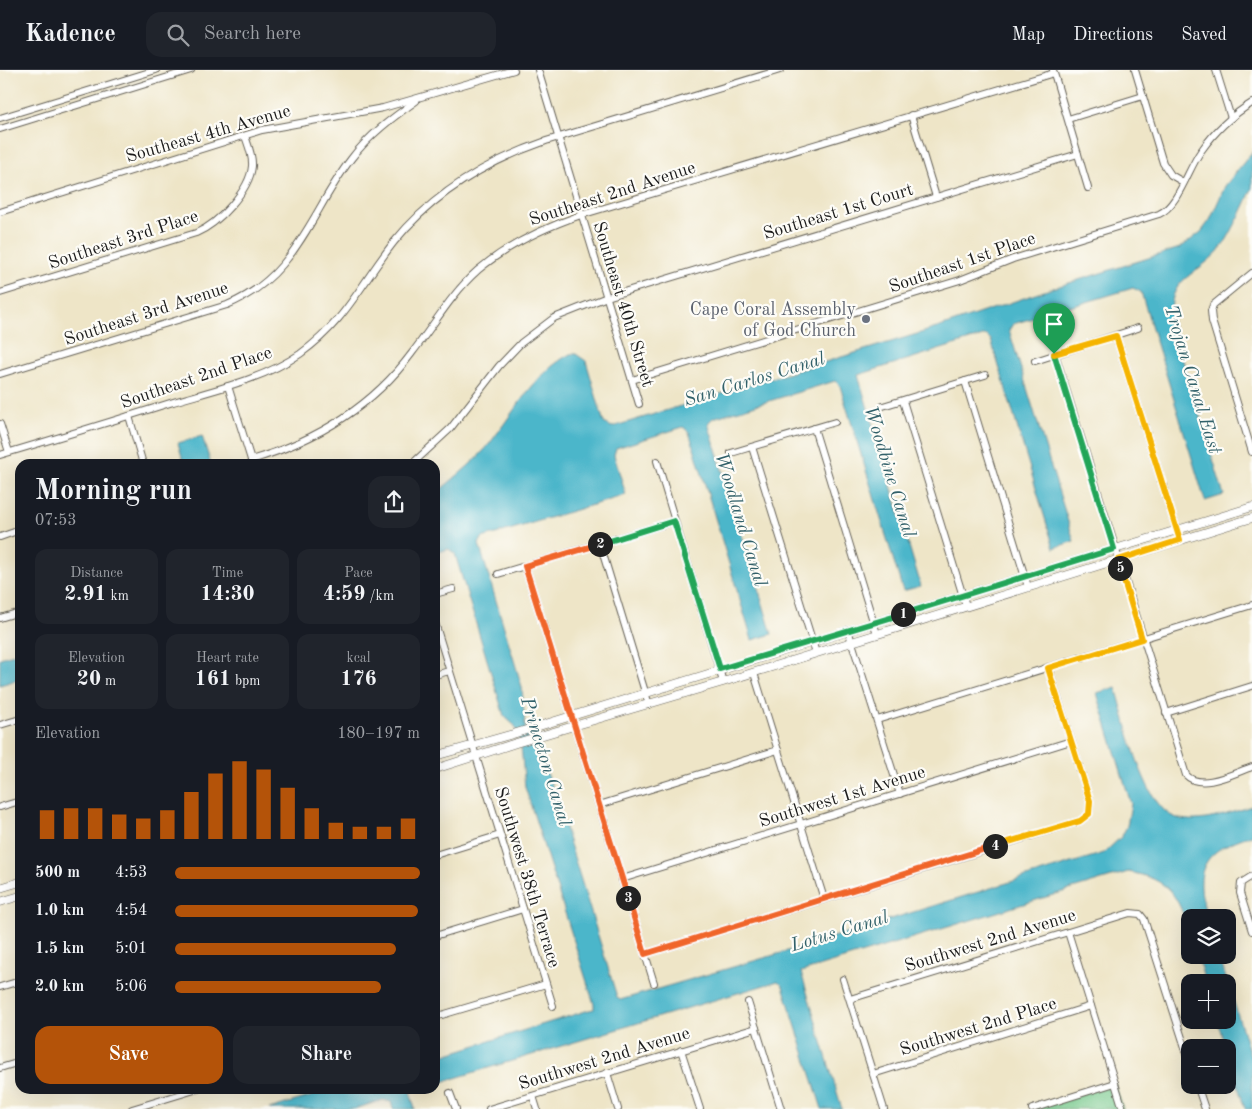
<!DOCTYPE html>
<html lang="en">
<head>
<meta charset="utf-8">
<style>
  :root { --surface:#171b24; --page:#20242c; --text:#f1f3f6; --muted:#9ea1a6; --line:#363941; --accent:#b45309 }
  body { margin:0; font-family:"Old Standard TT",serif; background:var(--page); color:var(--text); height:100vh; display:flex; flex-direction:column; font-size:19px; white-space:nowrap }
  * { box-sizing:border-box; margin:0 }
  p { font-size:16px; color:var(--muted) }
  .icon { flex:none; width:28px; height:28px; fill:none; stroke:currentColor; stroke-width:2; stroke-linecap:round; stroke-linejoin:round }
  .map { position:relative; flex:1; overflow:hidden }
  .panel { position:absolute; left:15px; top:389px; width:425px; height:635px; display:flex; flex-direction:column; background:var(--surface); border-radius:15px; box-shadow:0 5px 20px #0002 }
  .panel>* { flex:none }
  .controls { position:absolute; left:1181px; top:839px; display:grid; gap:10px }
  .controls a { display:grid; place-items:center; width:55px; height:55px; border-radius:10px; background:var(--surface); box-shadow:0 5px 20px #0002; font-size:25px }
  .pin { position:absolute; display:grid; place-items:center; width:42px; height:42px; color:#fff; margin:-51px -21px; border-radius:50% 50% 50% 0; rotate:-45deg; box-shadow:0 0 5px #0007 }
  .pin .icon { rotate:45deg }
  .km { position:absolute; width:25px; height:25px; margin:-12px; border-radius:50%; background:#222; color:#fff; font-size:14px; line-height:25px; text-align:center }
  .round { display:grid; place-items:center; flex:none; width:52px; height:52px; border-radius:15px; background:var(--page) }
  .overview { display:flex; align-items:center; justify-content:space-between; height:85px; padding:0 20px }
  h1 { font-size:28px; font-weight:600; line-height:38px }
  .figures { display:grid; grid-template-columns:repeat(3,1fr); gap:8px; height:85px; padding:5px 20px }
  .figures div { display:grid; align-content:center; border-radius:12px; background:var(--page); text-align:center }
  .figures b { font-size:21px; font-weight:600 }
  .figures small { font-size:14px; font-weight:400 }
  .figures p { font-size:14px }
  .chart { height:140px; padding:10px 20px }
  .chart p { display:flex; justify-content:space-between }
  .chart svg { width:100%; height:90px; margin-top:5px; stroke:var(--accent); stroke-width:6 }
  .cta { display:flex; gap:10px; margin-top:auto; padding:10px 20px }
  .cta a { flex:1; height:58px; border-radius:15px; background:var(--accent); color:#fff; font-size:20px; font-weight:600; line-height:58px; text-align:center }
  .cta a+a { background:var(--page); color:var(--text) }
  ul { padding:0 20px; list-style:none; font-size:16px }
  li { display:grid; grid-template-columns:80px 60px 1fr; align-items:center; height:38px }
  li i { height:12px; border-radius:6px; background:var(--accent) }
  header { display:flex; align-items:center; gap:30px; box-sizing:border-box; height:70px; padding:0 25px; background:var(--surface); border-bottom:1px solid var(--line) }
  header strong { font-size:24px }
  nav { display:flex; gap:28px; margin-inline-start:auto; font-size:18px }
  .search { width:350px; height:45px; background:var(--page); display:flex; align-items:center; gap:12px; box-sizing:border-box; padding:0 18px; border-radius:15px; color:var(--muted); font-size:19px }
  .map>svg:first-child { display:block }
</style>
</head>
<body>
<header>
<strong>Kadence</strong>
<div class="search"><svg class="icon" aria-label="search" viewBox="0 0 24 24"><circle cx="10" cy="10" r="6"/><path d="M15 15l6 6"/></svg>Search here</div>
<nav><a>Map</a><a>Directions</a><a>Saved</a></nav>
</header>
<div class="map">
<svg width="1252" height="1039" viewBox="0 0 1252 1039">
  <rect width="100%" height="100%" fill="#fdfcf7"/>
  <filter id="ink" filterUnits="userSpaceOnUse"><feTurbulence type="fractalNoise" baseFrequency=".02" numOctaves="2"/><feDisplacementMap in="SourceGraphic" scale="10" xChannelSelector="R" yChannelSelector="G"/><feConvolveMatrix kernelMatrix="1 2 1 2 8 2 1 2 1" color-interpolation-filters="sRGB"/></filter>
  <filter id="wash" filterUnits="userSpaceOnUse"><feTurbulence type="fractalNoise" baseFrequency=".0096" numOctaves="4" result="noise"/><feDisplacementMap in="SourceGraphic" scale="20" xChannelSelector="R" yChannelSelector="G"/><feGaussianBlur stdDeviation="1.12" result="paint"/><feColorMatrix in="noise" values="0 0 0 0 0 0 0 0 0 0 0 0 0 0 0 0 0 1.4 0 .05"/><feComposite in="paint" operator="in"/></filter>
  <g filter="url(#wash)">
    <rect width="100%" height="100%" fill="#eee5c7"/>
    <path fill="#74c88b" stroke="#487254" d="M 1115,1013 L 1123,1039 L 1032,1039 Z"/>
    <g fill="#4cb6ca" stroke="#346973">
      <path d="M 1252,82 C 1252,93 1252,106 1252,117 C 1250,127 1228,170 1221,178 C 1193,211 1162,206 1174,261 L 1224,425 L 1205,431 L 1141,222 L 1133,218 L 1013,254 L 1009,260 L 1074,471 L 1054,478 L 991,270 L 986,265 L 858,305 L 921,516 L 903,521 L 840,316 L 835,311 L 713,348 L 708,353 L 772,564 L 752,570 L 695,381 L 689,362 L 683,357 L 616,378 L 614,385 L 626,425 L 482,468 L 479,474 L 522,617 L 525,656 L 530,673 L 550,709 L 617,927 L 620,930 L 781,883 L 1104,783 L 1122,766 L 1127,756 L 1131,734 L 1097,623 L 1116,617 C 1126,650 1143,738 1177,748 C 1200,755 1230,743 1252,736 L 1252,765 C 1204,780 1192,798 1207,847 L 1190,848 L 1190,864 C 1178,826 1170,809 1128,802 L 801,902 L 842,1039 L 822,1039 L 783,916 L 778,911 L 435,1014 L 435,988 L 589,940 L 594,939 L 594,934 L 525,717 L 521,677 L 515,656 L 504,646 L 455,484 L 449,479 L 435,483 L 435,424 C 453,409 471,395 486,378 C 512,346 533,304 570,284 L 576,284 L 586,291 L 604,353 L 612,357 L 940,257 L 1050,219 L 1180,178 L 1201,162 L 1210,150 L 1225,116 Z"/>
      <path d="M 202,366 L 211,394 L 184,394 L 178,373 Z"/>
      <path d="M 20,582 L 20,609 L 0,615 L 0,588 Z"/>
      <path d="M 1197,885 L 1219,885 L 1227,912 L 1205,912 Z"/>
      <path d="M 1228,913 L 1252,991 L 1252,1039 L 1245,1039 L 1217,950 L 1228,950 Z"/>
      <path d="M 335,1019 L 420,1019 L 410,1022 L 415,1039 L 393,1039 L 391,1032 L 383,1030 L 354,1039 L 269,1039 Z"/>
    </g>
  </g>
  <g filter="url(#ink)">
    <g fill="none" stroke-linecap="round" stroke-linejoin="round">
      <g stroke="#666258" stroke-width="8">
        <g id="minor">
          <path d="M 538,0 L 639,334"/>
          <path d="M 1053,0 L 1088,118"/>
          <path d="M 1135,0 L 1163,93 L 1171,105 L 1183,112"/>
          <path d="M 1216,0 L 1231,48"/>
          <path d="M 911,45 L 936,127"/>
          <path d="M 0,48 L 156,0"/>
          <path d="M 1068,49 L 1143,26"/>
          <path d="M 0,59 L 191,0"/>
          <path d="M 0,142 L 262,60 L 383,38 L 514,0"/>
          <path d="M 1252,203 L 1213,235 L 1211,241 L 1212,251 L 1252,382"/>
          <path d="M 0,223 L 196,163 C 218,154 250,120 252,96 C 253,86 248,75 245,66"/>
          <path d="M 1116,266 L 1180,470"/>
          <path d="M 1055,284 L 1186,705 C 1201,721 1234,703 1252,697"/>
          <path d="M 1035,291 L 1138,258"/>
          <path d="M 0,304 L 227,235 C 296,207 310,143 351,89 C 369,65 392,48 416,31"/>
          <path d="M 632,310 L 960,210 L 1013,189 L 1159,144 C 1178,136 1188,99 1201,81 C 1215,61 1232,45 1252,33"/>
          <path d="M 965,311 L 1028,517"/>
          <path d="M 228,316 L 252,393"/>
          <path d="M 903,331 L 966,536"/>
          <path d="M 883,336 L 985,305"/>
          <path d="M 129,346 L 143,394"/>
          <path d="M 0,354 L 9,382"/>
          <path d="M 814,358 L 877,564"/>
          <path d="M 752,377 L 816,583"/>
          <path d="M 731,383 L 835,352"/>
          <path d="M 0,385 C 57,368 113,351 170,333 C 213,320 262,310 300,284 C 346,251 360,215 394,172 C 433,124 488,91 546,71 L 780,0"/>
          <path d="M 251,390 C 315,371 372,337 412,283 C 434,255 451,224 478,200 C 509,174 543,158 581,145 L 1054,3"/>
          <path d="M 657,391 L 723,612"/>
          <path d="M 412,394 L 450,359 L 499,296 L 521,273 L 554,248 L 607,227 L 1078,84"/>
          <path d="M 0,467 L 20,460"/>
          <path d="M 600,474 L 649,635"/>
          <path d="M 525,496 L 654,913"/>
          <path d="M 498,504 L 675,451"/>
          <path d="M 435,524 L 453,519"/>
          <path d="M 0,548 L 20,542"/>
          <path d="M 435,553 L 553,936"/>
          <path d="M 848,560 L 900,724"/>
          <path d="M 754,603 L 824,829"/>
          <path d="M 435,605 L 449,601"/>
          <path d="M 1166,643 L 1252,616"/>
          <path d="M 877,650 L 1252,535"/>
          <path d="M 0,655 L 20,649"/>
          <path d="M 599,735 L 778,680"/>
          <path d="M 0,737 L 20,731"/>
          <path d="M 435,785 L 500,765"/>
          <path d="M 1252,806 L 1241,813 L 1240,823 L 1252,861"/>
          <path d="M 622,809 L 1071,671"/>
          <path d="M 1068,862 L 1123,1039"/>
          <path d="M 435,866 L 523,839"/>
          <path d="M 645,884 L 1080,751 L 1089,744 L 1090,731 L 1048,597"/>
          <path d="M 843,909 L 884,1039"/>
          <path d="M 0,917 L 20,911"/>
          <path d="M 850,929 L 1130,843 L 1140,844 L 1144,849 L 1190,993"/>
          <path d="M 748,932 L 781,1039"/>
          <path d="M 435,947 L 546,914"/>
          <path d="M 681,980 L 700,1039"/>
          <path d="M 0,998 L 20,992"/>
          <path d="M 607,1003 L 618,1039"/>
          <path d="M 873,1004 L 1091,936"/>
          <path d="M 1197,1015 L 1205,1039"/>
          <path d="M 450,1023 L 456,1039"/>
          <path d="M 533,1026 L 537,1039"/>
          <path d="M 132,1039 L 198,1019"/>
          <path d="M 489,1039 L 756,958"/>
          <path d="M 1032,1039 L 1115,1013"/>
        </g>
      </g>
      <g stroke="#666258" stroke-width="9">
        <g id="major">
          <path d="M 435,686 L 513,664 L 1252,437"/>
          <path d="M 435,699 L 516,673 L 723,612 L 1252,448"/>
          <path d="M 0,818 L 20,812"/>
          <path d="M 0,832 L 20,826"/>
        </g>
      </g>
      <use href="#minor" stroke="#fff" stroke-width="6"/>
      <use href="#major" stroke="#fff" stroke-width="8"/>
    </g>
  </g>
  <g fill="none" stroke-linecap="round" stroke-linejoin="round" filter="url(#ink)">
    <g stroke="#fff" stroke-width="10">
      <path id="split-1" d="M 903,544 L 1114,479 L 1054,284"/>
    </g>
    <g stroke="#fff" stroke-width="10">
      <path id="split-2" d="M 600,474 L 674,451 L 720,599 L 903,544"/>
    </g>
    <g stroke="#fff" stroke-width="10">
      <path id="split-3" d="M 600,474 L 525,496 L 628,828"/>
    </g>
    <g stroke="#fff" stroke-width="10">
      <path id="split-4" d="M 628,828 L 645,884 L 995,776"/>
    </g>
    <g stroke="#fff" stroke-width="10">
      <path id="split-5" d="M 995,776 L 1080,751 L 1089,744 L 1090,731 L 1048,598 L 1142,569 L 1120,498"/>
    </g>
    <g stroke="#fff" stroke-width="10">
      <path id="split-6" d="M 1054,284 L 1116,266 L 1180,470 L 1118,490 L 1120,498"/>
    </g>
    <use href="#split-1" stroke="#22a559" stroke-width="6"/>
    <use href="#split-2" stroke="#22a559" stroke-width="6"/>
    <use href="#split-3" stroke="#f0652b" stroke-width="6"/>
    <use href="#split-4" stroke="#f0652b" stroke-width="6"/>
    <use href="#split-5" stroke="#f5b400" stroke-width="6"/>
    <use href="#split-6" stroke="#f5b400" stroke-width="6"/>
  </g>
  <circle fill="#6b7280" stroke="#fdfcf7" stroke-width="2" cx="866" cy="249" r="5"/>
  <g text-anchor="middle" stroke-width="4.5" stroke-linejoin="round" paint-order="stroke">
    <g font-size="18" fill="#1c1c1c" stroke="#fdfcf7">
      <text transform="translate(208 63) rotate(-16)" y="6">Southeast 4th Avenue</text>
      <text transform="translate(612 123) rotate(-18)" y="6">Southeast 2nd Avenue</text>
      <text transform="translate(838 141) rotate(-17)" y="6">Southeast 1st Court</text>
      <text transform="translate(123 169) rotate(-18)" y="6">Southeast 3rd Place</text>
      <text transform="translate(962 192) rotate(-19)" y="6">Southeast 1st Place</text>
      <text transform="translate(624 234) rotate(73)" y="6">Southeast 40th Street</text>
      <text transform="translate(146 243) rotate(-18)" y="6">Southeast 3rd Avenue</text>
      <text transform="translate(196 307) rotate(-19)" y="6">Southeast 2nd Place</text>
      <text transform="translate(842 726) rotate(-17)" y="6">Southwest 1st Avenue</text>
      <text transform="translate(528 807) rotate(73)" y="6">Southwest 38th Terrace</text>
      <text transform="translate(990 870) rotate(-17)" y="6">Southwest 2nd Avenue</text>
      <text transform="translate(978 956) rotate(-17)" y="6">Southwest 2nd Place</text>
      <text transform="translate(604 988) rotate(-17)" y="6">Southwest 2nd Avenue</text>
    </g>
    <g font-size="18" fill="#5b616d" stroke="#fdfcf7" text-anchor="end">
      <text x="856" y="245">Cape Coral Assembly<tspan x="856" dy="21">of God Church</tspan></text>
    </g>
    <g font-size="19" font-style="italic" fill="#32616a" stroke="#fdfcf7">
      <text transform="translate(754 308) rotate(-17)" y="7">San Carlos Canal</text>
      <text transform="translate(1194 309) rotate(73)" y="7">Trojan Canal East</text>
      <text transform="translate(891 401) rotate(73)" y="7">Woodbine Canal</text>
      <text transform="translate(742 449) rotate(73)" y="7">Woodland Canal</text>
      <text transform="translate(547 691) rotate(73)" y="7">Princeton Canal</text>
      <text transform="translate(839 860) rotate(-17)" y="7">Lotus Canal</text>
    </g>
  </g>
</svg>
<div class="controls">
<a><svg class="icon" aria-label="layers" viewBox="0 0 24 24"><path d="M12 4l9 5-9 5-9-5zM3 14l9 5 9-5"/></svg></a>
<a>+</a>
<a>−</a>
</div>
<div class="pin" style="left:1054px;top:284px;background:#1e9e55"><svg class="icon" aria-label="arrive" viewBox="0 0 24 24"><path d="M6 21V4h12l-3 4 3 4H6"/></svg></div>
<b class="km" style="left:903px;top:544px">1</b>
<b class="km" style="left:600px;top:474px">2</b>
<b class="km" style="left:628px;top:828px">3</b>
<b class="km" style="left:995px;top:776px">4</b>
<b class="km" style="left:1120px;top:498px">5</b>
<section class="panel">
<div class="overview"><div><h1>Morning run</h1><p>07:53</p></div><a class="round"><svg class="icon" aria-label="share" viewBox="0 0 24 24"><path d="M12 15V3M7 8l5-5 5 5M5 13v7h14v-7"/></svg></a></div>
<div class="figures">
<div><p>Distance</p><b>2.91<small> km</small></b></div>
<div><p>Time</p><b>14:30</b></div>
<div><p>Pace</p><b>4:59<small> /km</small></b></div>
</div>
<div class="figures">
<div><p>Elevation</p><b>20<small> m</small></b></div>
<div><p>Heart rate</p><b>161<small> bpm</small></b></div>
<div><p>kcal</p><b>176</b></div>
</div>
<div class="chart"><p><span>Elevation</span>180–197 m</p>
<svg viewBox="0 0 160 44" preserveAspectRatio="none"><path d="M5 44V30M15 44V29M25 44V29M35 44V32M45 44V34M55 44V30M65 44V21M75 44V12M85 44V6M95 44V10M105 44V19M115 44V29M125 44V36M135 44V38M145 44V38M155 44V34"/></svg>
</div>
<ul>
<li><b>500 m</b>4:53<i style="width:100%"></i></li>
<li><b>1.0 km</b>4:54<i style="width:99%"></i></li>
<li><b>1.5 km</b>5:01<i style="width:90%"></i></li>
<li><b>2.0 km</b>5:06<i style="width:84%"></i></li>
</ul>
<div class="cta"><a>Save</a><a>Share</a></div>
</section>
</div>
</body>
</html>
